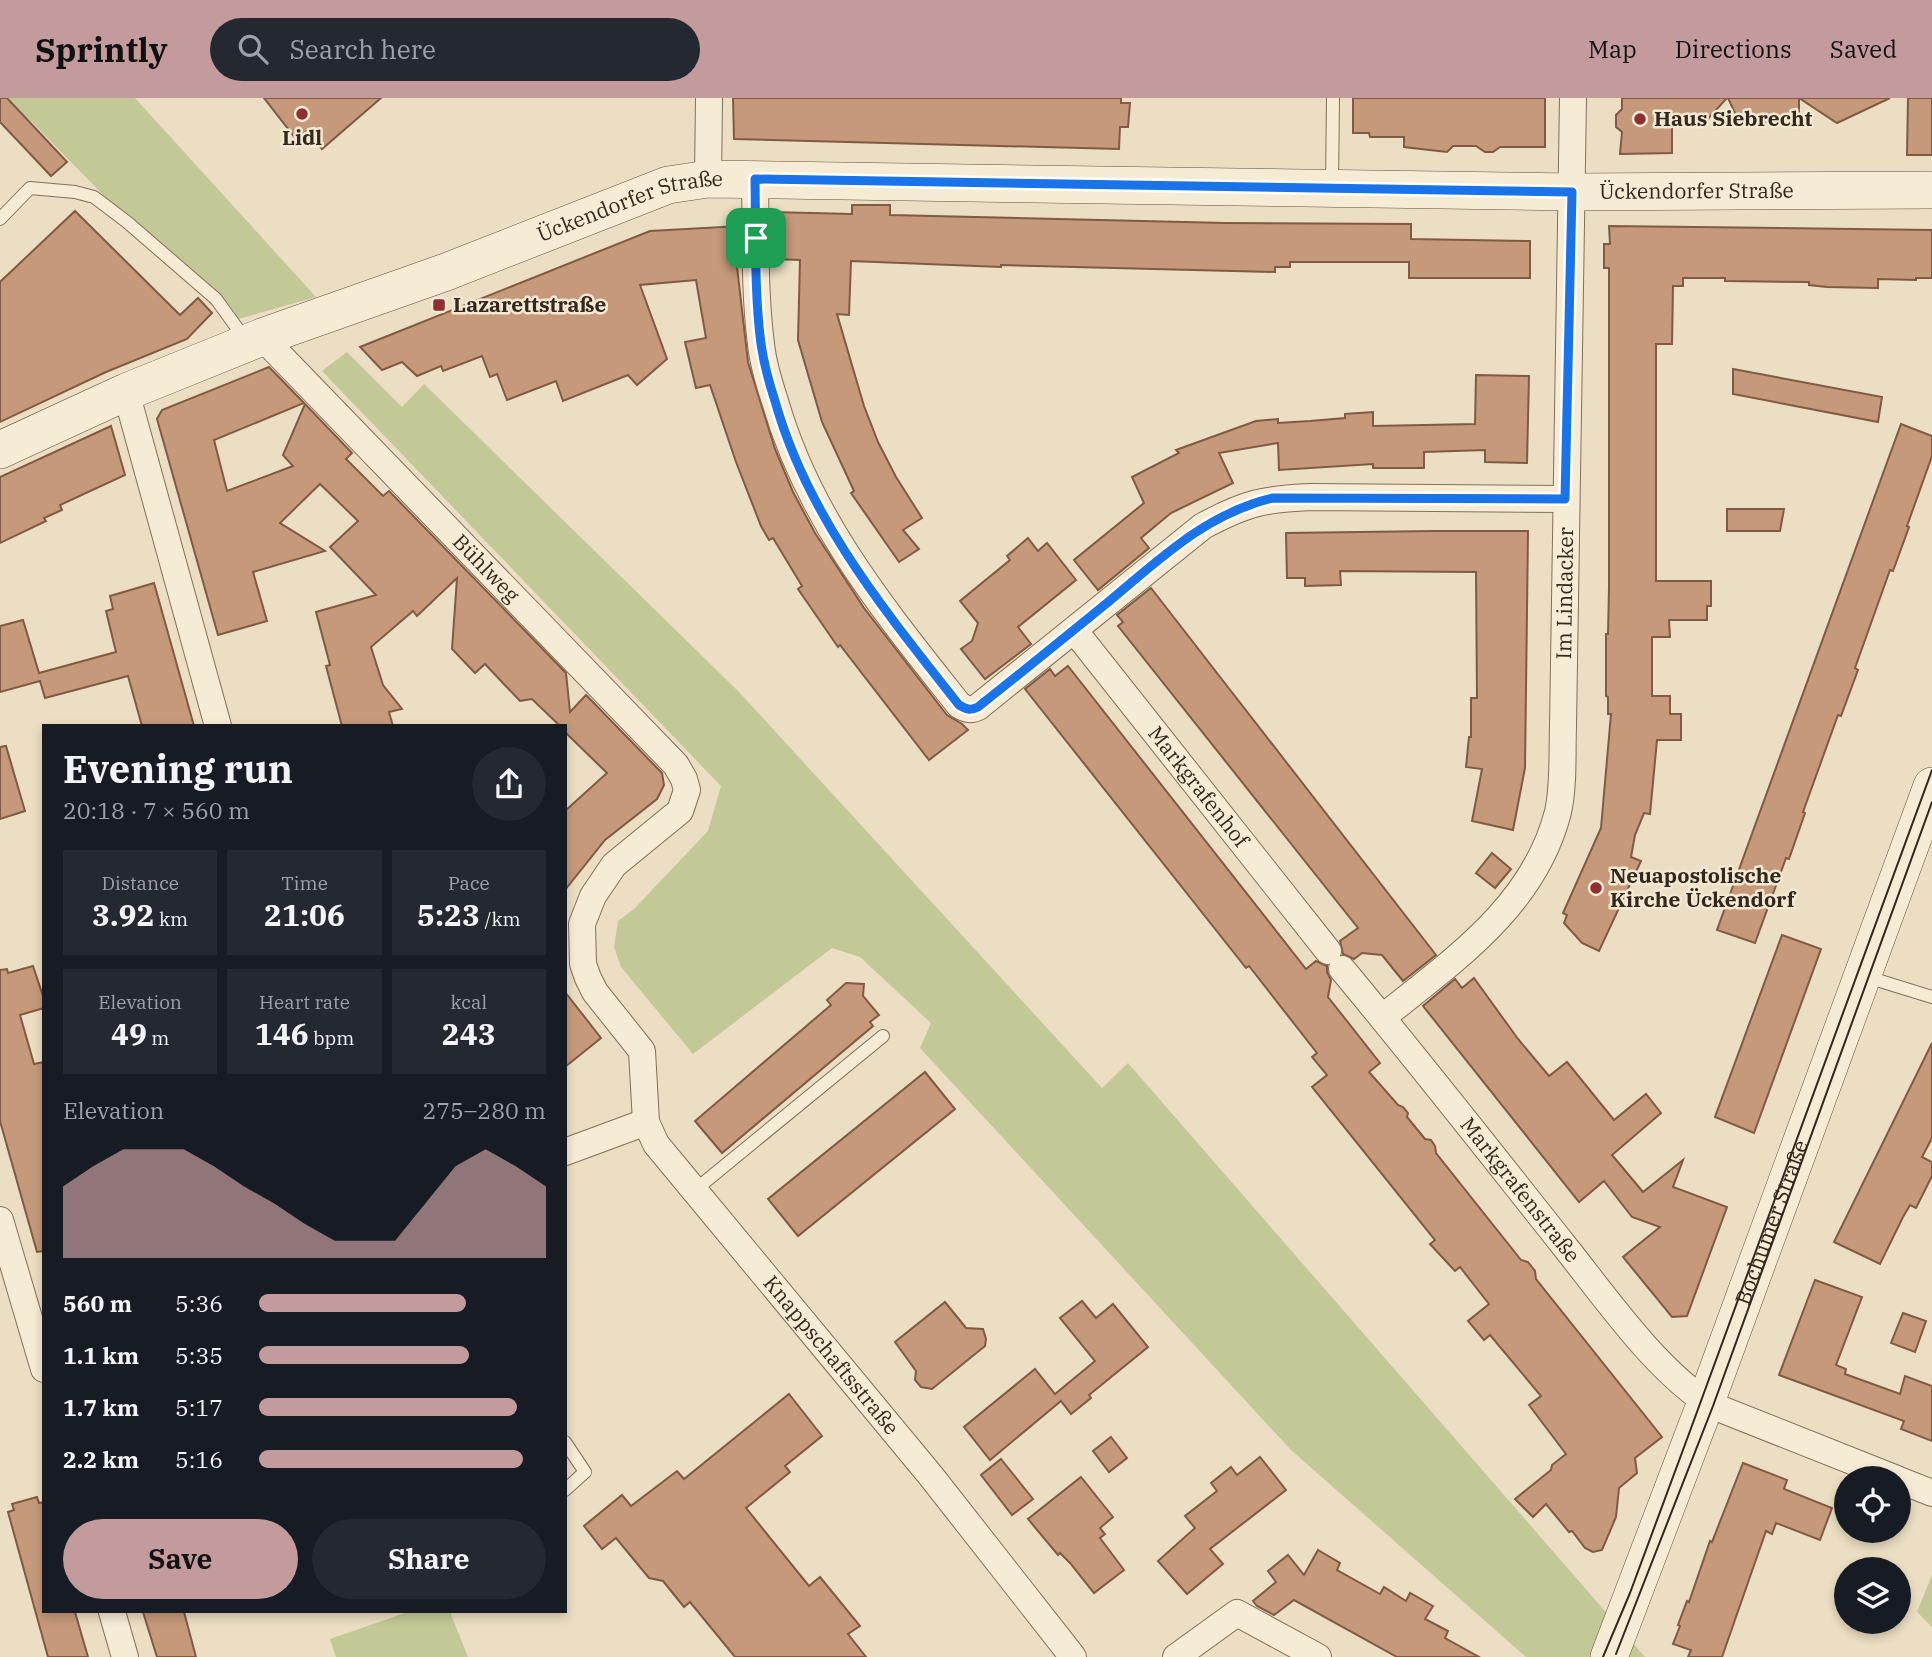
<!DOCTYPE html>
<html lang="en">
<head>
<meta charset="utf-8">
<style>
  :root { --surface:#171b24; --page:#242831; --text:#f1f3f6; --muted:#9ea1a6; --accent:#c49b9d }
  body { margin:0; font-family:"IBM Plex Serif",serif; background:var(--page); color:var(--text); height:100vh; display:flex; flex-direction:column; font-size:26px; white-space:nowrap }
  * { box-sizing:border-box; margin:0 }
  p { font-size:23px; color:var(--muted) }
  .icon { flex:none; width:38px; height:38px; fill:none; stroke:currentColor; stroke-width:2; stroke-linecap:round; stroke-linejoin:round }
  .map { position:relative; flex:1; overflow:hidden }
  .details { position:absolute; left:42px; top:626px; width:525px; height:889px; display:flex; flex-direction:column; background:var(--surface); border-radius:0px; box-shadow:0 4px 10px #0003 }
  .details>* { flex:none }
  .controls { position:absolute; left:1834px; top:1368px; display:grid; gap:14px }
  .controls a { display:grid; place-items:center; width:77px; height:77px; border-radius:50%; background:var(--surface); box-shadow:0 4px 10px #0003; font-size:35px }
  .pin { position:absolute; display:grid; place-items:center; width:60px; height:60px; color:#fff; margin:-30px; border-radius:14px; box-shadow:0 4px 10px #0006 }
  .round { display:grid; place-items:center; flex:none; width:74px; height:74px; border-radius:37px; background:var(--page) }
  .headline { display:flex; align-items:center; justify-content:space-between; height:119px; padding:0 21px }
  h1 { font-size:38px; font-weight:800; line-height:52px }
  .stats { display:grid; grid-template-columns:repeat(3,1fr); gap:10px; height:119px; padding:7px 21px }
  .stats div { display:grid; align-content:center; border-radius:0px; background:var(--page); text-align:center }
  .stats b { font-size:30px; font-weight:800 }
  .stats small { font-size:19px; font-weight:400 }
  .stats p { font-size:19px }
  .chart { height:196px; padding:14px 21px }
  .chart p { display:flex; justify-content:space-between }
  .chart svg { width:100%; height:126px; margin-top:7px; fill:var(--accent); opacity:.7 }
  .cta { display:flex; gap:14px; margin-top:auto; padding:14px 21px }
  .cta a { flex:1; height:80px; border-radius:42px; background:var(--accent); color:#111; font-size:28px; font-weight:800; line-height:80px; text-align:center }
  .cta a+a { background:var(--page); color:var(--text) }
  ul { padding:0 21px; list-style:none; font-size:23px }
  li { display:grid; grid-template-columns:112px 84px 1fr; align-items:center; height:52px }
  li i { height:18px; border-radius:9px; background:var(--accent) }
  header { display:flex; align-items:center; gap:42px; box-sizing:border-box; height:98px; padding:0 35px; background:var(--accent); color:#111 }
  header strong { font-size:33px }
  nav { display:flex; gap:38px; margin-inline-start:auto; font-size:24px }
  .search { width:490px; height:63px; background:var(--page); display:flex; align-items:center; gap:18px; box-sizing:border-box; padding:0 24px; border-radius:38px; color:var(--muted); font-size:26px }
  .map>svg:first-child { display:block }
</style>
</head>
<body>
<header>
<strong>Sprintly</strong>
<div class="search"><svg class="icon" aria-label="search" viewBox="0 0 24 24"><circle cx="10" cy="10" r="6"/><path d="M15 15l6 6"/></svg>Search here</div>
<nav><a>Map</a><a>Directions</a><a>Saved</a></nav>
</header>
<div class="map">
<svg width="1932" height="1559" viewBox="0 0 1932 1559">
  <rect width="100%" height="100%" fill="#ebdec2"/>
  <g fill="#c3c897">
    <path d="M 8,0 L 135,0 L 316,199 L 228,224 Z"/>
    <path d="M 347,254 L 402,309 L 424,286 L 739,594 L 1102,990 L 1128,965 L 1645,1559 L 1526,1559 L 1291,1352 L 920,950 L 931,925 L 860,859 L 832,850 L 693,956 L 621,869 L 614,849 L 618,823 L 634,811 L 708,733 L 721,688 L 322,273 Z"/>
    <path d="M 1932,1477 L 1932,1529 L 1917,1514 Z"/>
    <path d="M 408,1514 L 450,1514 L 468,1559 L 336,1559 L 330,1541 Z"/>
  </g>
  <g fill="#c6997a" stroke="#805a42" stroke-width="2">
    <path d="M 0,0 L 7,0 L 67,64 L 51,78 L 0,24 Z"/>
    <path d="M 264,0 L 381,0 L 322,51 L 307,33 L 296,41 Z"/>
    <path d="M 733,0 L 1121,0 L 1121,5 L 1130,5 L 1128,29 L 1120,29 L 1119,51 L 734,41 Z"/>
    <path d="M 1353,0 L 1545,0 L 1545,49 L 1500,49 L 1493,54 L 1485,54 L 1476,48 L 1453,48 L 1447,54 L 1404,49 L 1404,39 L 1370,39 L 1369,35 L 1353,35 Z"/>
    <path d="M 1622,0 L 1727,0 L 1705,24 L 1672,24 L 1672,55 L 1620,56 L 1622,34 L 1616,29 L 1616,17 L 1622,11 Z"/>
    <path d="M 1728,0 L 1799,0 L 1799,25 L 1739,24 Z"/>
    <path d="M 1799,0 L 1890,0 L 1837,25 Z"/>
    <path d="M 1908,0 L 1932,0 L 1932,57 L 1907,57 Z"/>
    <path d="M 852,107 L 890,107 L 890,117 L 1226,125 L 1411,126 L 1411,141 L 1530,143 L 1530,180 L 1409,180 L 1409,164 L 1290,164 L 1290,169 L 1275,169 L 1275,174 L 1001,167 L 1001,169 L 851,163 L 849,217 L 837,216 L 864,308 L 878,344 L 896,379 L 922,420 L 903,432 L 919,451 L 899,464 L 851,395 L 854,393 L 822,324 L 798,242 L 800,162 L 771,161 L 771,114 L 852,116 Z"/>
    <path d="M 75,113 L 180,217 L 198,200 L 212,215 L 187,241 L 106,274 L 0,324 L 0,184 Z"/>
    <path d="M 740,128 L 740,160 L 736,160 L 748,264 L 775,351 L 793,394 L 815,435 L 864,510 L 947,617 L 962,626 L 968,632 L 929,662 L 840,547 L 838,549 L 798,491 L 802,488 L 773,440 L 769,442 L 761,428 L 736,364 L 710,287 L 696,290 L 685,244 L 706,240 L 696,182 L 640,187 L 667,261 L 637,287 L 628,277 L 563,303 L 556,283 L 507,302 L 497,276 L 490,279 L 482,258 L 443,273 L 441,268 L 417,278 L 402,264 L 382,272 L 360,249 L 650,133 Z"/>
    <path d="M 1609,128 L 1932,132 L 1932,180 L 1916,180 L 1916,182 L 1878,181 L 1878,190 L 1827,189 L 1809,187 L 1809,184 L 1725,183 L 1725,180 L 1683,180 L 1683,188 L 1673,188 L 1672,246 L 1656,246 L 1656,483 L 1711,483 L 1711,508 L 1707,508 L 1707,522 L 1669,522 L 1670,539 L 1652,539 L 1652,598 L 1670,598 L 1670,616 L 1681,616 L 1681,642 L 1657,642 L 1650,716 L 1644,715 L 1635,737 L 1631,759 L 1641,763 L 1599,853 L 1582,845 L 1564,825 L 1567,817 L 1563,815 L 1601,730 L 1611,616 L 1608,616 L 1608,599 L 1606,598 L 1606,536 L 1608,536 L 1609,490 L 1609,170 L 1604,170 L 1604,146 L 1610,146 Z"/>
    <path d="M 269,269 L 304,305 L 214,342 L 227,393 L 293,368 L 283,357 L 305,306 L 352,355 L 346,361 L 383,398 L 389,393 L 566,575 L 570,614 L 586,597 L 662,675 L 664,687 L 657,701 L 605,742 L 565,792 L 565,713 L 607,675 L 565,634 L 565,628 L 560,628 L 532,601 L 520,603 L 485,566 L 475,575 L 452,551 L 457,480 L 417,518 L 413,513 L 371,549 L 383,587 L 402,611 L 389,614 L 393,628 L 342,628 L 326,568 L 330,567 L 316,514 L 376,497 L 330,449 L 358,423 L 320,386 L 280,425 L 325,453 L 253,474 L 267,523 L 218,537 L 157,321 L 162,312 Z"/>
    <path d="M 1733,271 L 1882,299 L 1878,324 L 1733,296 Z"/>
    <path d="M 1476,277 L 1529,278 L 1527,365 L 1485,364 L 1485,352 L 1424,354 L 1424,370 L 1373,370 L 1373,366 L 1279,372 L 1278,345 L 1219,355 L 1233,385 L 1171,415 L 1141,440 L 1149,450 L 1098,492 L 1074,462 L 1144,405 L 1132,379 L 1179,355 L 1176,352 L 1256,323 L 1278,321 L 1278,325 L 1310,323 L 1345,320 L 1345,316 L 1373,314 L 1373,328 L 1475,326 Z"/>
    <path d="M 1901,326 L 1932,338 L 1932,358 L 1907,428 L 1909,429 L 1893,473 L 1890,472 L 1855,570 L 1858,572 L 1841,618 L 1838,617 L 1803,714 L 1805,715 L 1789,761 L 1786,760 L 1755,845 L 1717,832 Z"/>
    <path d="M 111,328 L 125,377 L 60,407 L 62,412 L 44,420 L 46,423 L 0,445 L 0,379 Z"/>
    <path d="M 1727,411 L 1784,411 L 1780,433 L 1727,433 Z"/>
    <path d="M 1434,433 L 1528,433 L 1525,670 L 1513,732 L 1472,723 L 1482,671 L 1466,669 L 1469,639 L 1471,639 L 1471,600 L 1477,600 L 1476,474 L 1340,473 L 1341,487 L 1305,488 L 1305,480 L 1287,480 L 1286,435 Z"/>
    <path d="M 1028,440 L 1038,453 L 1047,445 L 1076,482 L 1018,529 L 1031,546 L 985,581 L 961,551 L 972,543 L 978,525 L 960,503 L 1010,462 L 1007,458 Z"/>
    <path d="M 154,485 L 194,628 L 142,628 L 128,578 L 45,600 L 40,583 L 0,594 L 0,528 L 23,522 L 39,575 L 116,554 L 106,513 L 113,511 L 110,498 Z"/>
    <path d="M 1151,490 L 1436,857 L 1403,883 L 1382,857 L 1362,855 L 1354,861 L 1343,856 L 1340,843 L 1358,830 L 1118,528 L 1123,524 L 1117,517 Z"/>
    <path d="M 1068,568 L 1306,871 L 1316,863 L 1327,868 L 1327,874 L 1331,882 L 1328,899 L 1380,965 L 1369,974 L 1398,1007 L 1403,1009 L 1408,1015 L 1407,1019 L 1425,1041 L 1431,1042 L 1435,1048 L 1436,1055 L 1521,1162 L 1528,1164 L 1535,1173 L 1536,1181 L 1662,1339 L 1635,1360 L 1637,1375 L 1619,1390 L 1616,1419 L 1602,1452 L 1593,1454 L 1585,1450 L 1572,1433 L 1569,1434 L 1546,1406 L 1533,1419 L 1515,1401 L 1551,1372 L 1552,1367 L 1566,1356 L 1529,1307 L 1541,1298 L 1490,1237 L 1484,1242 L 1468,1223 L 1489,1206 L 1460,1169 L 1455,1173 L 1430,1146 L 1435,1142 L 1312,989 L 1327,977 L 1312,959 L 1317,955 L 1249,868 L 1246,870 L 1025,591 L 1050,571 L 1055,578 Z"/>
    <path d="M 6,648 L 25,713 L 0,721 L 0,649 Z"/>
    <path d="M 1492,755 L 1511,771 L 1495,790 L 1476,775 Z"/>
    <path d="M 1782,837 L 1821,851 L 1754,1035 L 1715,1019 Z"/>
    <path d="M 33,868 L 44,901 L 44,910 L 20,917 L 34,966 L 44,964 L 44,1153 L 37,1154 L 0,1023 L 0,872 L 7,871 L 8,875 Z"/>
    <path d="M 1474,880 L 1518,941 L 1549,978 L 1567,964 L 1614,1022 L 1646,996 L 1661,1015 L 1612,1057 L 1643,1094 L 1683,1062 L 1673,1089 L 1727,1109 L 1687,1218 L 1672,1219 L 1623,1159 L 1660,1129 L 1632,1119 L 1604,1083 L 1579,1104 L 1423,908 L 1455,881 L 1462,890 Z"/>
    <path d="M 846,885 L 864,886 L 863,898 L 879,917 L 870,924 L 873,928 L 722,1055 L 695,1023 L 831,907 L 827,902 Z"/>
    <path d="M 565,894 L 601,940 L 565,969 Z"/>
    <path d="M 1932,945 L 1932,1040 L 1922,1059 L 1932,1064 L 1932,1078 L 1916,1110 L 1910,1107 L 1903,1119 L 1880,1166 L 1834,1144 Z"/>
    <path d="M 925,974 L 955,1011 L 798,1138 L 768,1101 Z"/>
    <path d="M 1815,1182 L 1862,1199 L 1836,1267 L 1846,1271 L 1845,1276 L 1900,1296 L 1905,1278 L 1932,1288 L 1932,1343 L 1901,1331 L 1904,1323 L 1779,1277 Z"/>
    <path d="M 1082,1203 L 1096,1220 L 1113,1206 L 1148,1249 L 1089,1297 L 1091,1300 L 1071,1316 L 1061,1303 L 990,1362 L 964,1329 L 1035,1271 L 1055,1296 L 1095,1263 L 1060,1220 Z"/>
    <path d="M 945,1204 L 966,1230 L 983,1231 L 986,1241 L 985,1248 L 932,1291 L 921,1289 L 915,1282 L 916,1273 L 895,1244 Z"/>
    <path d="M 1903,1215 L 1926,1223 L 1915,1254 L 1891,1245 Z"/>
    <path d="M 789,1296 L 822,1338 L 785,1368 L 790,1374 L 746,1410 L 809,1488 L 820,1479 L 860,1528 L 848,1536 L 866,1559 L 735,1559 L 690,1504 L 684,1509 L 663,1483 L 649,1480 L 616,1440 L 602,1451 L 584,1428 L 622,1397 L 631,1408 L 677,1373 L 684,1381 Z"/>
    <path d="M 1111,1339 L 1127,1360 L 1109,1374 L 1093,1353 Z"/>
    <path d="M 1260,1359 L 1286,1392 L 1210,1451 L 1223,1466 L 1187,1496 L 1158,1463 L 1195,1430 L 1185,1418 L 1217,1393 L 1211,1385 L 1231,1369 L 1237,1377 Z"/>
    <path d="M 1001,1361 L 1033,1401 L 1012,1417 L 981,1377 Z"/>
    <path d="M 1743,1365 L 1787,1382 L 1784,1391 L 1832,1410 L 1820,1442 L 1776,1425 L 1772,1436 L 1766,1433 L 1722,1559 L 1688,1559 L 1691,1552 L 1673,1546 L 1680,1528 L 1678,1527 L 1687,1503 L 1689,1504 L 1710,1443 L 1712,1444 Z"/>
    <path d="M 1081,1379 L 1113,1419 L 1100,1430 L 1105,1436 L 1100,1440 L 1124,1472 L 1094,1495 L 1070,1465 L 1060,1455 L 1058,1457 L 1028,1421 Z"/>
    <path d="M 37,1399 L 39,1405 L 44,1404 L 44,1514 L 75,1514 L 88,1559 L 48,1559 L 8,1414 L 14,1412 L 12,1406 Z"/>
    <path d="M 1318,1452 L 1340,1465 L 1337,1472 L 1380,1496 L 1384,1489 L 1406,1503 L 1410,1495 L 1433,1508 L 1425,1521 L 1448,1533 L 1445,1540 L 1479,1559 L 1397,1559 L 1294,1502 L 1274,1517 L 1257,1508 L 1253,1503 L 1276,1484 L 1268,1473 L 1288,1457 L 1304,1477 Z"/>
    <path d="M 143,1514 L 184,1514 L 196,1559 L 157,1559 Z"/>
  </g>
  <g fill="none" stroke-linecap="round" stroke-linejoin="round">
    <g stroke="#836f5a" stroke-width="14">
      <g id="lane">
        <path d="M 1332,88 L 1333,0"/>
        <path d="M 0,121 L 30,90 L 75,94 L 94,99 L 127,124 L 216,201 L 245,241"/>
        <path d="M 1864,878 L 1932,899"/>
        <path d="M 695,1092 L 883,938"/>
        <path d="M 565,1344 L 585,1374 L 565,1392"/>
      </g>
    </g>
    <g stroke="#836f5a" stroke-width="28">
      <g id="street">
        <path d="M 708,81 L 709,0"/>
        <path d="M 755,81 C 756,136 754,192 761,246 C 763,266 769,285 775,303 C 809,422 884,512 959,607 C 966,611 970,613 978,609 L 1203,428 C 1246,405 1263,401 1311,399 L 1565,401"/>
        <path id="s1" d="M 262,239 L 676,667 L 684,681 L 687,692 L 680,713 L 614,767 L 593,798 L 582,826 L 583,866 L 588,880 L 595,894 L 642,953 L 646,1024"/>
        <path d="M 126,294 L 218,628"/>
        <path id="s2" d="M 1074,532 L 1328,853"/>
        <path id="s3" d="M 1342,871 C 1417,961 1489,1053 1562,1145 C 1603,1196 1657,1275 1713,1308 L 1897,1381"/>
        <path id="s4" d="M 1383,919 C 1454,862 1534,808 1558,714 C 1564,687 1562,656 1563,628 L 1573,0"/>
        <path id="s5" d="M 565,1054 L 646,1024 L 656,1046 L 931,1378 L 1073,1559"/>
        <path d="M 0,1122 L 44,1271"/>
        <path d="M 1899,1382 L 1932,1395"/>
        <path d="M 112,1514 L 125,1559"/>
        <path d="M 1176,1559 L 1237,1515 L 1318,1559"/>
      </g>
    </g>
    <g stroke="#65513e" stroke-width="38">
      <g id="secondary">
        <path id="s6" d="M 0,352 L 126,294 L 262,239 L 446,174 L 668,87 L 708,81 L 1572,94 L 1932,92"/>
        <path id="s7" d="M 1609,1559 L 1706,1304 L 1932,688"/>
      </g>
    </g>
    <use href="#lane" stroke="#f6ebd4" stroke-width="12"/>
    <use href="#street" stroke="#f6ebd4" stroke-width="26"/>
    <use href="#secondary" stroke="#f6ebd4" stroke-width="37"/>
    <g stroke="#34281e" stroke-width="2">
      <path d="M 1616,1556 L 1713,1308 L 1932,704"/>
      <path d="M 1603,1559 L 1630,1495 L 1690,1333 L 1932,672"/>
    </g>
  </g>
  <g fill="none" stroke-linecap="round" stroke-linejoin="round">
    <g stroke="#fff" stroke-width="14">
      <path id="route" d="M 755,81 L 1572,94 L 1565,401 L 1273,400 C 1205,416 1159,462 1107,505 C 1064,540 1021,575 978,609 C 970,613 966,611 959,607 C 885,513 808,420 775,303 C 769,285 764,266 761,246 C 754,192 756,136 755,81 Z"/>
    </g>
    <use href="#route" stroke="#1a73e8" stroke-width="9"/>
  </g>
  <g fill="#8e2f31" stroke="#f3e8d1" stroke-width="2.5">
    <circle cx="302" cy="16" r="7"/>
    <circle cx="1640" cy="21" r="7"/>
    <rect x="432" y="200" width="14" height="14" rx="3.5"/>
    <circle cx="1596" cy="790" r="7"/>
  </g>
  <g text-anchor="middle" stroke-width="5" stroke-linejoin="round" paint-order="stroke">
    <g font-size="21" font-weight="bold" fill="#34281e" stroke="#f3e8d1" text-anchor="start">
      <text x="1654" y="28">Haus Siebrecht</text>
      <text x="302" y="47" text-anchor="middle">Lidl</text>
      <text x="453" y="214">Lazarettstraße</text>
      <text x="1610" y="785">Neuapostolische<tspan x="1610" dy="24">Kirche Ückendorf</tspan></text>
    </g>
    <g font-size="21" fill="#34281e" stroke="#f3e8d1">
      <text dy="7" stroke="none"><textPath href="#s6" startOffset="1748">Ückendorfer Straße</textPath></text>
      <text dy="7" stroke="none"><textPath href="#s6" startOffset="677">Ückendorfer Straße</textPath></text>
      <text dy="7" stroke="none"><textPath href="#s1" startOffset="322">Bühlweg</textPath></text>
      <text dy="7" stroke="none"><textPath href="#s4" startOffset="494">Im Lindacker</textPath></text>
      <text dy="7" stroke="none"><textPath href="#s2" startOffset="200">Markgrafenhof</textPath></text>
      <text dy="7" stroke="none"><textPath href="#s3" startOffset="284">Markgrafenstraße</textPath></text>
      <text dy="7" stroke="none"><textPath href="#s7" startOffset="464">Bochumer Straße</textPath></text>
      <text dy="7" stroke="none"><textPath href="#s5" startOffset="385">Knappschaftsstraße</textPath></text>
    </g>
  </g>
</svg>
<div class="controls">
<a><svg class="icon" aria-label="locate" viewBox="0 0 24 24"><circle cx="12" cy="12" r="6"/><path d="M12 2v4M12 18v4M2 12h4M18 12h4"/></svg></a>
<a><svg class="icon" aria-label="layers" viewBox="0 0 24 24"><path d="M12 4l9 5-9 5-9-5zM3 14l9 5 9-5"/></svg></a>
</div>
<div class="pin" style="left:756px;top:140px;background:#1e9e55"><svg class="icon" aria-label="arrive" viewBox="0 0 24 24"><path d="M6 21V4h12l-3 4 3 4H6"/></svg></div>
<section class="details">
<div class="headline"><div><h1>Evening run</h1><p>20:18 · 7 × 560 m</p></div><a class="round"><svg class="icon" aria-label="share" viewBox="0 0 24 24"><path d="M12 15V3M7 8l5-5 5 5M5 13v7h14v-7"/></svg></a></div>
<div class="stats">
<div><p>Distance</p><b>3.92<small> km</small></b></div>
<div><p>Time</p><b>21:06</b></div>
<div><p>Pace</p><b>5:23<small> /km</small></b></div>
</div>
<div class="stats">
<div><p>Elevation</p><b>49<small> m</small></b></div>
<div><p>Heart rate</p><b>146<small> bpm</small></b></div>
<div><p>kcal</p><b>243</b></div>
</div>
<div class="chart"><p><span>Elevation</span>275–280 m</p>
<svg viewBox="0 0 160 44" preserveAspectRatio="none"><path d="M0 44V19L10 12L20 6L30 6L40 6L50 12L60 19L70 25L80 32L90 38L100 38L110 38L120 25L130 12L140 6L150 12L160 19V44z"/></svg>
</div>
<ul>
<li><b>560 m</b>5:36<i style="width:72%"></i></li>
<li><b>1.1 km</b>5:35<i style="width:73%"></i></li>
<li><b>1.7 km</b>5:17<i style="width:90%"></i></li>
<li><b>2.2 km</b>5:16<i style="width:92%"></i></li>
</ul>
<div class="cta"><a>Save</a><a>Share</a></div>
</section>
</div>
</body>
</html>
